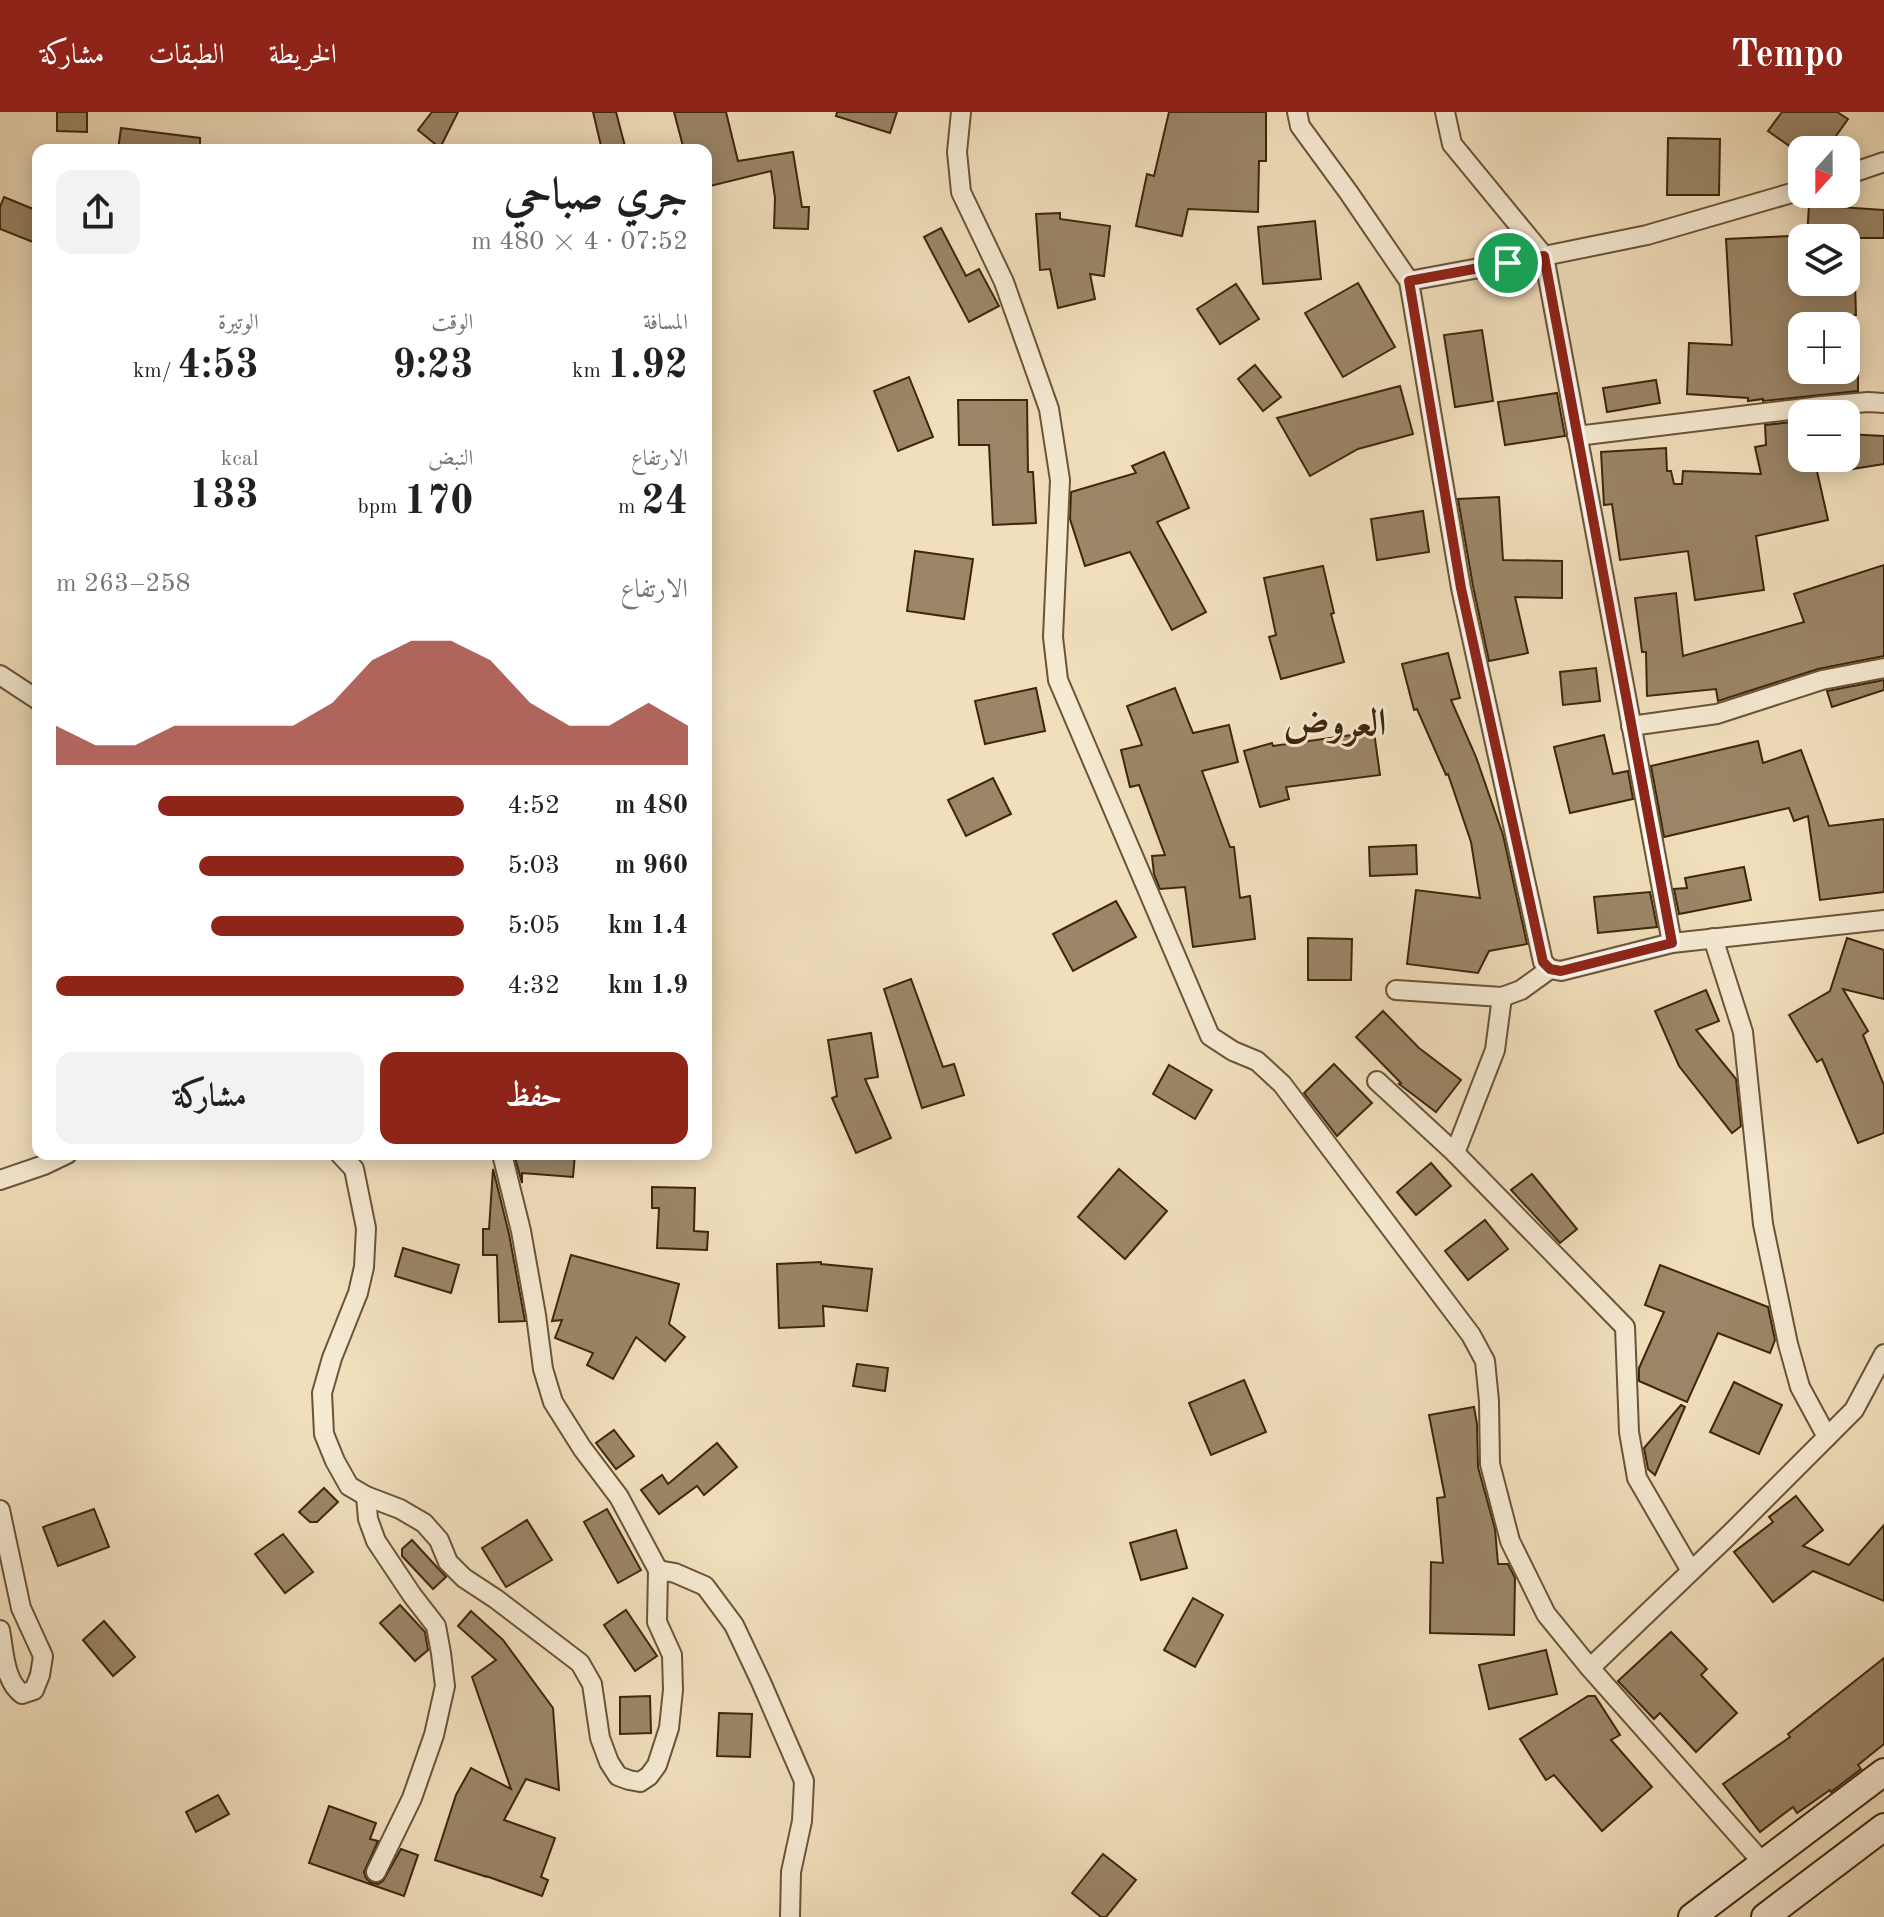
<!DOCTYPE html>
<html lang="ar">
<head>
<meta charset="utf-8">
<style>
  :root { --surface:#fff; --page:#f2f2f2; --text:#202124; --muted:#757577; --accent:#8f2418 }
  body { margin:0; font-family:"Old Standard TT",Amiri,serif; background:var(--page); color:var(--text); direction:rtl; height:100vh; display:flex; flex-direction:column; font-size:30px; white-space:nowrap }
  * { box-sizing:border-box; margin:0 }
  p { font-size:26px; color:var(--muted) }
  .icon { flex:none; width:44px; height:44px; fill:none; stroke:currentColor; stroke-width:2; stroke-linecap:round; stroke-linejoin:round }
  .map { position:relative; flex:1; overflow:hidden; direction:ltr }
  .details { position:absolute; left:32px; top:32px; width:680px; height:1016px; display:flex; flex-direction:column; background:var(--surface); border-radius:16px; box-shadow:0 4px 20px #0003; direction:rtl }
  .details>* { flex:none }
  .needle { width:52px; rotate:201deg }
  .buttons { position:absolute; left:1788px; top:24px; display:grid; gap:16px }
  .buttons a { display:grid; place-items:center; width:72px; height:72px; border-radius:16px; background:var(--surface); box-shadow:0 4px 20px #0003; font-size:40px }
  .pin { position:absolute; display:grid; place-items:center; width:68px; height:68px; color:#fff; margin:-34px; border:4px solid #fff; border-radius:50%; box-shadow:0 2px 8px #0007 }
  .round { display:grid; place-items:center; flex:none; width:84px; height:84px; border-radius:16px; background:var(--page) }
  .headline { display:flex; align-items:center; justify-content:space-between; height:136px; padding:0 24px }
  h1 { font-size:44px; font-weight:800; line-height:60px }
  .stats { display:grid; grid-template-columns:repeat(3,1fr); gap:12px; height:136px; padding:8px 24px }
  .stats div { display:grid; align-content:center }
  .stats b { font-size:40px; font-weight:800 }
  .stats small { font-size:22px; font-weight:400 }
  .stats p { font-size:22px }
  .chart { height:224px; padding:16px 24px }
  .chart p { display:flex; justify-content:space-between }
  .chart svg { width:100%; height:144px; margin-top:8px; fill:var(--accent); opacity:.7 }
  .primary-button { display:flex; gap:16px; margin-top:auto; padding:16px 24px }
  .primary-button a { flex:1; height:92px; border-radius:16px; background:var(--accent); color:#fff; font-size:32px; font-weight:800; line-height:92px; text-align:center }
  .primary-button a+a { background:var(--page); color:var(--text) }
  ul { padding:0 24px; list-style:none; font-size:26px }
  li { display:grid; grid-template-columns:128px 96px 1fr; align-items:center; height:60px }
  li i { height:20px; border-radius:10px; background:var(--accent) }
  header { display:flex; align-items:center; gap:48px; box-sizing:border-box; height:112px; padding:0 40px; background:var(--accent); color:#fff }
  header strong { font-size:38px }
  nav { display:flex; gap:44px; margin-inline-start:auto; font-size:28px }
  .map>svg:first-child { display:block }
</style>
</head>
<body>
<header>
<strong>Tempo</strong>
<nav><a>الخريطة</a><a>الطبقات</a><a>مشاركة</a></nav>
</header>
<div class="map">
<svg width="1884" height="1805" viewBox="0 0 1884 1805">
  <rect width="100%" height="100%" fill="#f1dfbc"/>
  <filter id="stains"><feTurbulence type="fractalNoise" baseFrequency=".0025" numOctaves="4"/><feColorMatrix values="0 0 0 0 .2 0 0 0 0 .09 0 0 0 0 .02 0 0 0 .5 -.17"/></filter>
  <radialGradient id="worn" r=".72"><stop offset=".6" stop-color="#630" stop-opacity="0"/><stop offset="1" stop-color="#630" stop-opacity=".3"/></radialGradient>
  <g fill="#9b8667" stroke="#3e260b" stroke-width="2">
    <path d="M 57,0 L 87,0 L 87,20 L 57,19 Z"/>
    <path d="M 432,0 L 458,0 L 440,36 L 418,18 Z"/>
    <path d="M 593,0 L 616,0 L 626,38 L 602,38 Z"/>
    <path d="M 674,0 L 726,0 L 738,49 L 793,40 L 802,95 L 809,95 L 808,117 L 774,116 L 775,86 L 771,59 L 706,75 L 706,38 L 684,38 Z"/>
    <path d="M 837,0 L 897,0 L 890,21 L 836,4 Z"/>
    <path d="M 1169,0 L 1266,0 L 1266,49 L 1259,49 L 1258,100 L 1188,97 L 1182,124 L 1136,114 L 1147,62 L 1154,64 Z"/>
    <path d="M 1782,0 L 1837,0 L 1848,7 L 1826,38 L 1795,38 L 1768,19 Z"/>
    <path d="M 121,16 L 200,26 L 200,38 L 118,38 Z"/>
    <path d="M 1668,26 L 1720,27 L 1719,83 L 1667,83 Z"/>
    <path d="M 4,85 L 38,99 L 38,132 L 0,117 L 0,95 Z"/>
    <path d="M 1809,93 L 1884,98 L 1884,126 L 1807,126 Z"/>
    <path d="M 1060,101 L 1060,107 L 1110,114 L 1104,164 L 1090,162 L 1095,187 L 1058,196 L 1050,157 L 1040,158 L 1036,102 Z"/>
    <path d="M 1315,109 L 1321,167 L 1263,172 L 1258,115 Z"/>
    <path d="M 941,116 L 966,164 L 979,157 L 999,194 L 969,210 L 924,125 Z"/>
    <path d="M 1790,124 L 1793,171 L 1855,170 L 1856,203 L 1794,205 L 1802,258 L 1858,258 L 1858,279 L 1763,289 L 1763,287 L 1748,289 L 1748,286 L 1687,282 L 1689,231 L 1732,233 L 1726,127 Z"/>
    <path d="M 1358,171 L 1395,235 L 1343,265 L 1305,201 Z"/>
    <path d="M 1236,172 L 1259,207 L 1220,232 L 1197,197 Z"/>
    <path d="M 1482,218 L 1493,289 L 1455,295 L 1444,223 Z"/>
    <path d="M 1255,253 L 1281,285 L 1263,299 L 1238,267 Z"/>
    <path d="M 909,265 L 933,325 L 898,339 L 874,279 Z"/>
    <path d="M 1656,268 L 1660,291 L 1607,300 L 1603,276 Z"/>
    <path d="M 1400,274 L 1413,322 L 1358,337 L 1310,364 L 1277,306 Z"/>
    <path d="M 1557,281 L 1565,324 L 1505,333 L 1498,290 Z"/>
    <path d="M 958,288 L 1027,288 L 1028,360 L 1033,360 L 1036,411 L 993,413 L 989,333 L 959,333 Z"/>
    <path d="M 1802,309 L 1802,346 L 1814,346 L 1828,408 L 1756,424 L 1764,478 L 1695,488 L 1688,439 L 1620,448 L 1612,392 L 1604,393 L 1601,340 L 1666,336 L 1667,359 L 1671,359 L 1674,372 L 1682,372 L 1683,359 L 1761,362 L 1755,335 L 1766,333 L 1765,313 Z"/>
    <path d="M 1846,322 L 1884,324 L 1884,352 L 1846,358 Z"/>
    <path d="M 1164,340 L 1189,396 L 1157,410 L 1206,500 L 1172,518 L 1130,440 L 1085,454 L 1070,407 L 1071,380 L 1136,361 L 1132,354 Z"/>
    <path d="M 1499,385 L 1503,448 L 1562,449 L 1562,486 L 1515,485 L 1528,541 L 1489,549 L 1473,474 L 1458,387 Z"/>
    <path d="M 1423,399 L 1429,440 L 1377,448 L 1371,407 Z"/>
    <path d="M 915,439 L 973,447 L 964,507 L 907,499 Z"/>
    <path d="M 1884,453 L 1884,544 L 1818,557 L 1718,589 L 1716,577 L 1647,584 L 1646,540 L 1642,540 L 1635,486 L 1676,481 L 1683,544 L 1804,510 L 1794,482 Z"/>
    <path d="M 1323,454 L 1334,501 L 1331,502 L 1344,550 L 1281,567 L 1269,525 L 1276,523 L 1264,466 Z"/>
    <path d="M 1448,541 L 1460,586 L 1451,588 L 1476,645 L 1503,723 L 1527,832 L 1489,839 L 1478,861 L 1407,852 L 1416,778 L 1480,786 L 1471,730 L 1448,662 L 1446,663 L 1417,597 L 1414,598 L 1402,552 Z"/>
    <path d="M 1596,556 L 1600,589 L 1563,593 L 1560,560 Z"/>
    <path d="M 1884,568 L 1884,578 L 1832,595 L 1827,579 Z"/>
    <path d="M 1036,576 L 1045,619 L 985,632 L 975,589 Z"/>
    <path d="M 1175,576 L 1193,621 L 1229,613 L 1238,650 L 1202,659 L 1230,735 L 1234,735 L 1240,786 L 1250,784 L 1255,827 L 1193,835 L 1185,775 L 1160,777 L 1154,762 L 1152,744 L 1165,743 L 1139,673 L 1130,675 L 1121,638 L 1142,633 L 1127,594 Z"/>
    <path d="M 1374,620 L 1380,663 L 1286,675 L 1289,687 L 1260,695 L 1244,639 L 1272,631 L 1273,634 Z"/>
    <path d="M 1604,623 L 1613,662 L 1628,659 L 1633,687 L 1570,701 L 1554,635 Z"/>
    <path d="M 1758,629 L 1763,651 L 1801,638 L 1829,714 L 1884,707 L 1884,780 L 1820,788 L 1808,704 L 1794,709 L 1789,696 L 1664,725 L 1651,654 Z"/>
    <path d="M 993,666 L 1011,702 L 966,724 L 948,688 Z"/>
    <path d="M 1416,733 L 1417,762 L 1370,764 L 1369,735 Z"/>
    <path d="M 1744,755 L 1751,788 L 1679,802 L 1674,777 L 1687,776 L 1685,766 Z"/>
    <path d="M 1650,780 L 1657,815 L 1598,821 L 1594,785 Z"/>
    <path d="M 1116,789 L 1136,825 L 1073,859 L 1053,822 Z"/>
    <path d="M 1308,826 L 1352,827 L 1351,868 L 1308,868 Z"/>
    <path d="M 1847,826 L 1884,838 L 1884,887 L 1843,877 L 1868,919 L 1863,923 L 1884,973 L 1884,1021 L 1858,1031 L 1822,947 L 1817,950 L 1789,903 L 1830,879 Z"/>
    <path d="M 911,867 L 943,955 L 954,952 L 964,983 L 922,996 L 884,877 Z"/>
    <path d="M 1706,878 L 1719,909 L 1696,918 L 1736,967 L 1741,1014 L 1732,1021 L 1679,954 L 1655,899 Z"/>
    <path d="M 1383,899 L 1419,936 L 1461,968 L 1436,1000 L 1399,972 L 1401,971 L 1356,925 Z"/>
    <path d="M 871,921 L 878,965 L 865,967 L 891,1026 L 856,1041 L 832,986 L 837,984 L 828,928 Z"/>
    <path d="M 1334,952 L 1372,991 L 1337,1024 L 1304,981 Z"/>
    <path d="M 1169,953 L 1212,978 L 1195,1007 L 1153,982 Z"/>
    <path d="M 514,1042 L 575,1042 L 573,1065 L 522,1061 L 522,1071 Z"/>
    <path d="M 1431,1051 L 1451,1074 L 1416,1103 L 1397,1080 Z"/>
    <path d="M 493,1057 L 509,1122 L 525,1209 L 499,1210 L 497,1143 L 483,1143 L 483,1117 L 489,1117 Z"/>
    <path d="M 1119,1057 L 1167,1099 L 1125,1147 L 1078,1105 Z"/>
    <path d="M 1532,1062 L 1577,1117 L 1560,1131 L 1511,1078 Z"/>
    <path d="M 652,1075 L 695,1076 L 694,1119 L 708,1120 L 707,1138 L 657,1136 L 659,1096 L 652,1096 Z"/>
    <path d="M 1485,1108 L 1508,1137 L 1468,1168 L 1445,1139 Z"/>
    <path d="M 403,1136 L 459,1153 L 451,1181 L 395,1164 Z"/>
    <path d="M 571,1143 L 679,1172 L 669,1212 L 685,1225 L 665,1249 L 636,1225 L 613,1267 L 587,1253 L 593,1241 L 555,1226 L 562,1208 L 552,1209 Z"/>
    <path d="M 821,1150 L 821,1152 L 872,1157 L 867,1199 L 823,1194 L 824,1214 L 779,1216 L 777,1152 Z"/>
    <path d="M 1660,1153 L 1768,1195 L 1775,1228 L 1770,1241 L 1718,1221 L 1687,1290 L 1639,1269 L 1639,1256 L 1664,1200 L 1645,1193 Z"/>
    <path d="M 857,1252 L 888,1256 L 885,1279 L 853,1274 Z"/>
    <path d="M 1244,1268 L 1266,1320 L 1211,1343 L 1189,1291 Z"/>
    <path d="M 1734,1270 L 1782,1293 L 1759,1342 L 1710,1320 Z"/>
    <path d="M 1681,1293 L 1685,1295 L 1655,1363 L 1648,1357 L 1644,1336 Z"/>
    <path d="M 1474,1295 L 1477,1312 L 1478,1355 L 1495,1417 L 1498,1452 L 1508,1452 L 1515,1466 L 1514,1523 L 1430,1521 L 1431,1450 L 1443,1451 L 1437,1386 L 1445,1385 L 1429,1303 Z"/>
    <path d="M 614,1318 L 634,1344 L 616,1357 L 596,1331 Z"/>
    <path d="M 717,1331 L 737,1355 L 704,1383 L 697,1374 L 659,1402 L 641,1378 L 662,1363 L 668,1372 Z"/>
    <path d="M 324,1376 L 338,1390 L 317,1410 L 310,1410 L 299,1400 Z"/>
    <path d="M 1796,1384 L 1823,1418 L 1803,1434 L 1849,1453 L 1884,1413 L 1884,1489 L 1813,1459 L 1773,1490 L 1734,1440 L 1773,1410 L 1769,1405 Z"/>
    <path d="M 94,1397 L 109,1435 L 58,1454 L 43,1415 Z"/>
    <path d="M 607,1397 L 641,1458 L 618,1471 L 584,1410 Z"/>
    <path d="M 527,1408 L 552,1448 L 506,1475 L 482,1436 Z"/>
    <path d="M 1176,1418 L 1187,1456 L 1141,1468 L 1130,1431 Z"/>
    <path d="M 283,1422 L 313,1460 L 285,1481 L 255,1442 Z"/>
    <path d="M 412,1428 L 446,1465 L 433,1477 L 402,1444 L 402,1437 Z"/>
    <path d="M 1193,1486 L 1223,1503 L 1195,1555 L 1164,1538 Z"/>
    <path d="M 400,1493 L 425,1520 L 428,1538 L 415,1549 L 380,1511 Z"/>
    <path d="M 626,1498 L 657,1544 L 635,1559 L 604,1513 Z"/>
    <path d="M 471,1499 L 503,1528 L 553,1596 L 559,1678 L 526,1667 L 504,1708 L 555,1726 L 541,1765 L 548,1768 L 542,1784 L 486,1764 L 487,1765 L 435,1748 L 456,1683 L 471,1656 L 511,1677 L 472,1565 L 496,1548 L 458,1514 Z"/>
    <path d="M 104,1509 L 135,1545 L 113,1564 L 83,1528 Z"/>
    <path d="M 1671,1520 L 1707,1557 L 1701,1563 L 1737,1601 L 1696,1640 L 1660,1601 L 1654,1607 L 1618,1569 Z"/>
    <path d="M 1546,1538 L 1557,1582 L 1489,1597 L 1479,1553 Z"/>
    <path d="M 1884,1546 L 1884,1632 L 1858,1653 L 1861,1657 L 1831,1680 L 1830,1678 L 1797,1701 L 1793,1695 L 1760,1720 L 1723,1672 L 1790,1625 L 1788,1622 Z"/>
    <path d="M 650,1584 L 651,1621 L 620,1622 L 620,1585 Z"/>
    <path d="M 1588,1584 L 1595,1584 L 1620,1623 L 1611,1628 L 1652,1675 L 1602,1719 L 1554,1663 L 1546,1668 L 1520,1627 Z"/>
    <path d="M 719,1601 L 752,1602 L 750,1645 L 717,1644 Z"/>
    <path d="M 218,1683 L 229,1702 L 196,1720 L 186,1700 Z"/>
    <path d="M 329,1694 L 376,1711 L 370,1727 L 378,1729 L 364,1760 L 366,1766 L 370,1770 L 378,1772 L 383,1769 L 401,1737 L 418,1743 L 404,1784 L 309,1751 Z"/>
    <path d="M 1103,1742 L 1136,1768 L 1106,1805 L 1101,1805 L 1072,1781 Z"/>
  </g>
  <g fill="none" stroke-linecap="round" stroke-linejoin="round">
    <g stroke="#6b5437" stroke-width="22">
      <g id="street">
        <path d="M 961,0 L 957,40 L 961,80 L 1004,170 L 1049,297 L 1060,368 L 1053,525 L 1058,568 L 1210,924 L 1233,939 L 1257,949 L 1282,972 L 1471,1223 L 1485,1249 L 1489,1289 L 1490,1352 L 1510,1429 L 1546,1502 L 1590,1556 L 1763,1751"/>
        <path d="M 1297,0 L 1300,14 L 1349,81 L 1409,169 L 1461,476 L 1543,850 L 1550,857"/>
        <path d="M 1445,0 L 1452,32 L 1544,144 L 1647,123 L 1802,78"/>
        <path d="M 1846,63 L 1884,50"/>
        <path d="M 1409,169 L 1544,144 L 1672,831"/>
        <path d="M 1577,324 L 1822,294 L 1868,290 L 1884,291"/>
        <path d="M 0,563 L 38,588"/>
        <path d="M 1631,614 L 1717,602 L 1822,568 L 1884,556"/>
        <path d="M 1713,826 L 1743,920 L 1763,1112 L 1788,1232 L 1800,1275 L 1827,1325"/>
        <path d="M 1396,878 L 1502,885 L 1521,878 L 1550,857 L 1561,859 L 1672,831 L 1884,808"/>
        <path d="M 1377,969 L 1455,1041 L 1625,1215 L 1629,1320 L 1637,1366 L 1691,1459"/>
        <path d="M 1455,1041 L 1495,938 L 1502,885"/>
        <path d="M 340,1042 L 354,1057 L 366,1116 L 364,1155 L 358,1181 L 332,1246 L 322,1281 L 324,1322 L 335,1349 L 349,1374 L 366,1384 L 400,1397 L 424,1411 L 439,1428 L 448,1450 L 464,1466 L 496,1487 L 580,1551 L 592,1572 L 600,1626 L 609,1650 L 618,1664 L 629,1668 L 640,1670 L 649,1664 L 657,1653 L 669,1616 L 673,1578 L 672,1543 L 657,1510 L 658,1458 L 619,1385 L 582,1336 L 553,1290 L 543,1257 L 536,1203 L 521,1119 L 502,1042"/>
        <path d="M 0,1068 L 44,1053 L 67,1042"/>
        <path d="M 366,1384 L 368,1407 L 376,1429 L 412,1483 L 436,1514 L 441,1541 L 445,1574 L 434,1623 L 412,1686 L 376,1760"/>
        <path d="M 0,1398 L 21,1496 L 43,1544 L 40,1563 L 34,1578 L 22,1582 C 4,1568 4,1539 0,1518"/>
        <path d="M 658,1458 L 675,1461 L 705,1474 L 734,1513 L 761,1570 L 804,1669 L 802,1709 L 791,1760 L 790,1805"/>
        <path d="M 1590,1556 L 1729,1423 L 1854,1298 L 1884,1242"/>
      </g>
    </g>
    <g stroke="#3e260b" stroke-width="30">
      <g id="secondary">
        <path d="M 1692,1805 L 1884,1660"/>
        <path d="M 1765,1805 L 1884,1715"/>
      </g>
    </g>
    <use href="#street" stroke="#f6ead3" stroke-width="18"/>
    <use href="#secondary" stroke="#f6ead3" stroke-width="26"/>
  </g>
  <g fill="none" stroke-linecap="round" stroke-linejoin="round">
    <g stroke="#fff" stroke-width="16">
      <path id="route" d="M 1544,144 L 1672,831 L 1561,859 L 1550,857 L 1543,850 L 1461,476 L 1409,169 Z"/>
    </g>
    <use href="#route" stroke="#8f2418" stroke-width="10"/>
  </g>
  <g text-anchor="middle" stroke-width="6" stroke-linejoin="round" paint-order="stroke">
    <g font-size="38" font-weight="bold" fill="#3e260b" stroke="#f6ead3">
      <text x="1335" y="623">العروض</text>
    </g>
  </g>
  <rect width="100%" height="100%" filter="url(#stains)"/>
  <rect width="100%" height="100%" fill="url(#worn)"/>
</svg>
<div class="buttons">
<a><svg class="needle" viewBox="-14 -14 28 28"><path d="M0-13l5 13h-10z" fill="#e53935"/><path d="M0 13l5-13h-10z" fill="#757577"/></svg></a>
<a><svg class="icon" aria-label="layers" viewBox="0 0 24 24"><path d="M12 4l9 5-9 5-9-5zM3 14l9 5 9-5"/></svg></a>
<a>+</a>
<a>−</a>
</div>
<div class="pin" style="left:1508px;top:151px;background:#1e9e55"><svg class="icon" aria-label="arrive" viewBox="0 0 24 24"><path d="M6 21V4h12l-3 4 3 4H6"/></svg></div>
<section class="details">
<div class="headline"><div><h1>جري صباحي</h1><p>07:52 · 4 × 480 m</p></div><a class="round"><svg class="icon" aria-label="share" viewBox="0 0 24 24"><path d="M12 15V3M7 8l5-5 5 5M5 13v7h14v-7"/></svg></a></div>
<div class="stats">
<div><p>المسافة</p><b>1.92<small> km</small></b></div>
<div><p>الوقت</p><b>9:23</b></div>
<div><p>الوتيرة</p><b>4:53<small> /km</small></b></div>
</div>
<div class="stats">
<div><p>الارتفاع</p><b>24<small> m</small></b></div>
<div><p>النبض</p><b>170<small> bpm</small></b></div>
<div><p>kcal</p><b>133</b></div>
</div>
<div class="chart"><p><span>الارتفاع</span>258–263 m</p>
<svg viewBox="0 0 160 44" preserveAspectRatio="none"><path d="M0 44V32L10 38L20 38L30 32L40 32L50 32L60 32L70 25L80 12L90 6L100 6L110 12L120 25L130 32L140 32L150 25L160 32V44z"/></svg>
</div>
<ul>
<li><b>480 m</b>4:52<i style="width:75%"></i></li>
<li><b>960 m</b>5:03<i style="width:65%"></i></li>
<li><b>1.4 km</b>5:05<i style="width:62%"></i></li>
<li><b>1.9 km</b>4:32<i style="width:100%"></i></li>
</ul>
<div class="primary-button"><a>حفظ</a><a>مشاركة</a></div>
</section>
</div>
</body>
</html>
